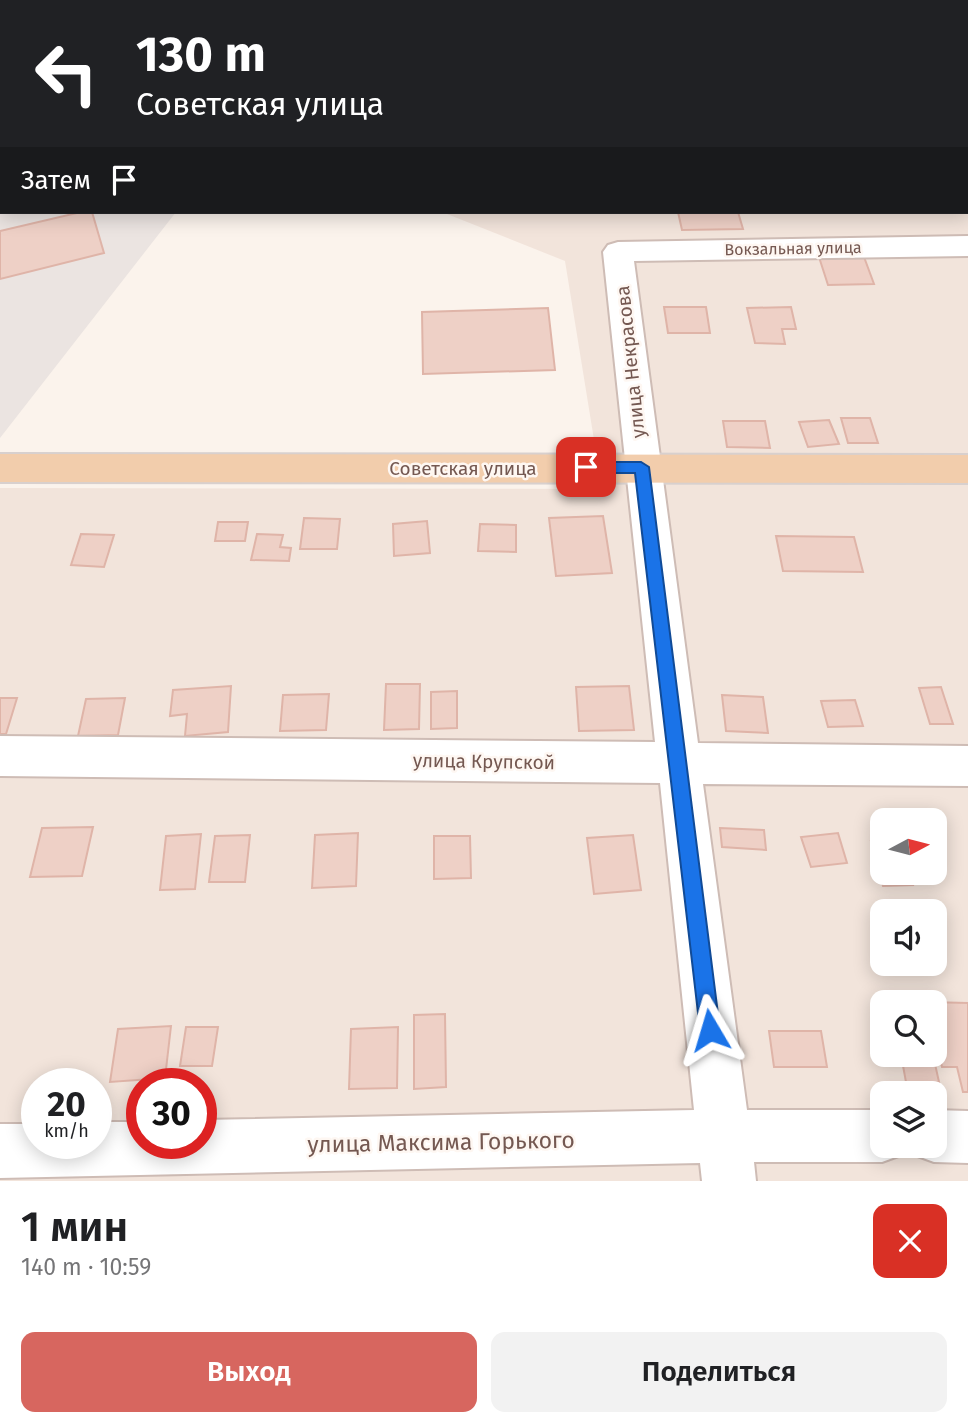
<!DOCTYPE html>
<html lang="ru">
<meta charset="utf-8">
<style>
body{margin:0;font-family:"Fira Sans",sans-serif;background:#f2f2f2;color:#202124;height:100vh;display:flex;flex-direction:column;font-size:26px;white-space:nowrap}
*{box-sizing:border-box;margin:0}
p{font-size:23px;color:#757577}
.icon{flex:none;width:38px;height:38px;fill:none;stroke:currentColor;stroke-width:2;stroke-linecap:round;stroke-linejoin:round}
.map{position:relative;height:1181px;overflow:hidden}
.drawer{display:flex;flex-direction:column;background:#fff;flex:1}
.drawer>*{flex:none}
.banner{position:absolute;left:0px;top:0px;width:970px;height:214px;box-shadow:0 4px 18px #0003;background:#202124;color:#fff;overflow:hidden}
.needle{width:46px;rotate:83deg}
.buttons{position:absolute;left:870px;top:808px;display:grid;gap:14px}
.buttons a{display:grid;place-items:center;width:77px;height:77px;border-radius:14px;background:#fff;box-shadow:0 4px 18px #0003;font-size:35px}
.speed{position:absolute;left:21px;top:1068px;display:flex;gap:14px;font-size:35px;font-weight:700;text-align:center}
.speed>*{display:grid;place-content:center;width:91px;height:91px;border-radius:50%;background:#fff;box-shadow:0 4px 18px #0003;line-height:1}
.speed small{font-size:18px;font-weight:400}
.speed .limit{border:10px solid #d22;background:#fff;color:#111}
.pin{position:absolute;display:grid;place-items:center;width:60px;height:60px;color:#fff;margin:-30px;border-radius:14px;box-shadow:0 4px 10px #0006}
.me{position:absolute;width:77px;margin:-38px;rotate:353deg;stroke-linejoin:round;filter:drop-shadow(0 0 5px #0008)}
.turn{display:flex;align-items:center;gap:24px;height:147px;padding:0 21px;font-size:32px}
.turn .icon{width:91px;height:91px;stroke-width:2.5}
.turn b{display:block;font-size:49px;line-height:60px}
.then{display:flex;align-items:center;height:66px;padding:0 21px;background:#0003;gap:14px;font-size:26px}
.round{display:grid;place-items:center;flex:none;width:74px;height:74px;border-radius:14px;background:#f2f2f2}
.headline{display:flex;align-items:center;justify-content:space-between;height:119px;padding:0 21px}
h1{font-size:42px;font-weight:600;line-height:52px}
.primary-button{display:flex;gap:14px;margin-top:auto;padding:14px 21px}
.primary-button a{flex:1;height:80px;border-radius:14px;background:#d7665f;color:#fff;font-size:28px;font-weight:600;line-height:80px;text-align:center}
.primary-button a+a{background:#f2f2f2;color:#202124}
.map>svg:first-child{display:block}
</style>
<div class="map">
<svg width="968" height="1181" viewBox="0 0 968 1181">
<rect width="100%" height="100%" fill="#fbf3ec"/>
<path fill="#f2e4db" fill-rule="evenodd" d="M968 132V1181H0V488L602 489 565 261 442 212H968ZM882 821H934V873H882ZM882 912H934V964H882ZM882 1003H934V1055H882ZM37 1083H96V1143H37ZM142 1083H201V1143H142ZM882 1094H934V1146H882Z"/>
<path fill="#ebe4e1" d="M0 86 2 212H176L0 438Z"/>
<g fill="#eed0c6" stroke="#dfb4a8" stroke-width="2">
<path d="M81 212H92L104 253 0 279V231Z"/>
<path d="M678 212H738L743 229 682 230Z"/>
<path d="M819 257H864L874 284 828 285Z"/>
<path d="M664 307H706L710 333H668Z"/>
<path d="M791 307 796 329H782L785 344 755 343 747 308Z"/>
<path d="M548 308 555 370 423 374 422 312Z"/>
<path d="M841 418H870L878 443H848Z"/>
<path d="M829 420 839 444 808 447 799 422Z"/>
<path d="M723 421H765L770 448 727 447Z"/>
<path d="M603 516 612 573 556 576 549 518Z"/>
<path d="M304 518 340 519 337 549H300Z"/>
<path d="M427 521 430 553 394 556 393 524Z"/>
<path d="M218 522H248L245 541H215Z"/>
<path d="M480 524 516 525V552L478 551Z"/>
<path d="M81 534 114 535 104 567 71 565Z"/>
<path d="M257 534 283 535 280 547 291 548 289 561 251 560Z"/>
<path d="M776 536 854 537 863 572 783 571Z"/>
<path d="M386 684H420L419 729 384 730Z"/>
<path d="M231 686 228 732 185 736 187 714 170 716 173 690Z"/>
<path d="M629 686 634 730 579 731 576 687Z"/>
<path d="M941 687 953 724H930L919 688Z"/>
<path d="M457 691V728L431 729V692Z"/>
<path d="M329 694 326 730 280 731 283 695Z"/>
<path d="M722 695 763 697 768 733 726 731Z"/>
<path d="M0 698H17L6 734H0Z"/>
<path d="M125 698 118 735 78 736 86 699Z"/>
<path d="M855 700 863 726 828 727 821 701Z"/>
<path d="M93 827 82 876 30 877 42 828Z"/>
<path d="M720 828 764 830 766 850 722 847Z"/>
<path d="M358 833 356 886 312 888 315 835Z"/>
<path d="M838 833 847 863 811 867 801 837Z"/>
<path d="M201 834 195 889 160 890 166 836Z"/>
<path d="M250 835 245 882H209L215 836Z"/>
<path d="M633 835 641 890 594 894 587 838Z"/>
<path d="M434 836H470L471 878 434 879Z"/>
<path d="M871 841H882V873H910L913 885 883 886Z"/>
<path d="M888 998H919L920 1003H889Z"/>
<path d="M928 1002 968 1003V1092H963L957 1067H942L934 1032V1003Z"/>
<path d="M445 1014 446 1087 414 1089V1015Z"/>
<path d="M171 1026 165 1078 110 1082 118 1029Z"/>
<path d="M186 1027H218L212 1066H180Z"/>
<path d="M398 1027 397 1088 349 1089 351 1029Z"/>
<path d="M769 1031H821L827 1067H774Z"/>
<path d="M901 1055H933L939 1082H906Z"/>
</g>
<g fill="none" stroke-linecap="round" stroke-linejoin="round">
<defs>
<g id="minor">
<path d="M34 0H223L221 2Z"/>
<path d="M464 0H572L573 2H466Z"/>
<path d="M846 0H896L845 2Z"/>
<path d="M968 236V256L634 261 698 743 968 746V786L703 784 747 1110H882V1146H904L901 1155 882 1162H754L756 1181H702L700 1163 0 1178V1124H37V1143H96V1122H142V1143H201V1120L694 1110 660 783 0 776V736L655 742 603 252 608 245 618 242Z"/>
<path d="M934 1110 968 1111V1163L934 1162 915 1155 912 1146H934Z"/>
</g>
<path id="major" d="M0 454 968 455V483L0 482Z"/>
</defs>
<use href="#minor" stroke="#cebcb5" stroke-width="4"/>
<use href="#major" stroke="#d8d0ce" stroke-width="4"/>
<use href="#minor" fill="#fff" fill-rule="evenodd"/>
<use href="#major" fill="#f2cdac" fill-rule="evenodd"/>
</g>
<path fill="#1a73e8" stroke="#114b97" stroke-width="2" d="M586 462H641L649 467 720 1030 717 1037 710 1040 703 1037 700 1030 635 473H586L578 467Z"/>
<g text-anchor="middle" stroke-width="5" stroke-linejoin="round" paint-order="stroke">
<g font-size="16" fill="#745851" stroke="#fef7f2">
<text transform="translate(793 248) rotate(-1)" y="6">Вокзальная улица</text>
</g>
<g font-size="19" fill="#745851" stroke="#fef7f2">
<text transform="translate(630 362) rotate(-96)" y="7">улица Некрасова</text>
<text x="463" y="475">Советская улица</text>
<text transform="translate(484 761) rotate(1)" y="7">улица Крупской</text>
</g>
<g font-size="23" fill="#745851" stroke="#fef7f2">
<text transform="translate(441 1142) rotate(-1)" y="8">улица Максима Горького</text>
</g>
</g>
</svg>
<div class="buttons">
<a><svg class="needle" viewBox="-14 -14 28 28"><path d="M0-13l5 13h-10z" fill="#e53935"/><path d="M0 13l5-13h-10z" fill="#757577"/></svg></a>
<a><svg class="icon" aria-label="sound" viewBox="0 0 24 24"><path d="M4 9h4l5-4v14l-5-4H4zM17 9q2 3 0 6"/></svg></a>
<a><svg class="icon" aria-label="search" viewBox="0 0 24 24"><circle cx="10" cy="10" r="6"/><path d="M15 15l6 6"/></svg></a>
<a><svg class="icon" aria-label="layers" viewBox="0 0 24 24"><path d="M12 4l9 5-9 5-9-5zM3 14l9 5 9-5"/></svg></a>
</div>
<div class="speed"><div>20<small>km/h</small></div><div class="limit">30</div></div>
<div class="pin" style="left:586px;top:467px;background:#d93025"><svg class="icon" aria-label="arrive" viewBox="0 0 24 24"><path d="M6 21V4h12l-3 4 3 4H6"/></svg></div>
<svg class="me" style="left:710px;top:1030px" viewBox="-20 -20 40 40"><path d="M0-17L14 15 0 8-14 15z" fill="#1a73e8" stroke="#fff" stroke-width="4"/></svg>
<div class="banner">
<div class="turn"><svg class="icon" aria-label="left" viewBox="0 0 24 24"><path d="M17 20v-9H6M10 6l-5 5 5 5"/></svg><div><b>130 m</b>Советская улица</div></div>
<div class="then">Затем<svg class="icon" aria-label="arrive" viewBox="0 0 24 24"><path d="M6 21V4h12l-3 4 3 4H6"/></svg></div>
</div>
</div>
<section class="drawer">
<div class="headline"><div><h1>1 мин</h1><p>140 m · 10:59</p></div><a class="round" style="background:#d93025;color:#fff"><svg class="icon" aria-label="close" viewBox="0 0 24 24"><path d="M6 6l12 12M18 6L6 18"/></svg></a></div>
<div class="primary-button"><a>Выход</a><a>Поделиться</a></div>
</section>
